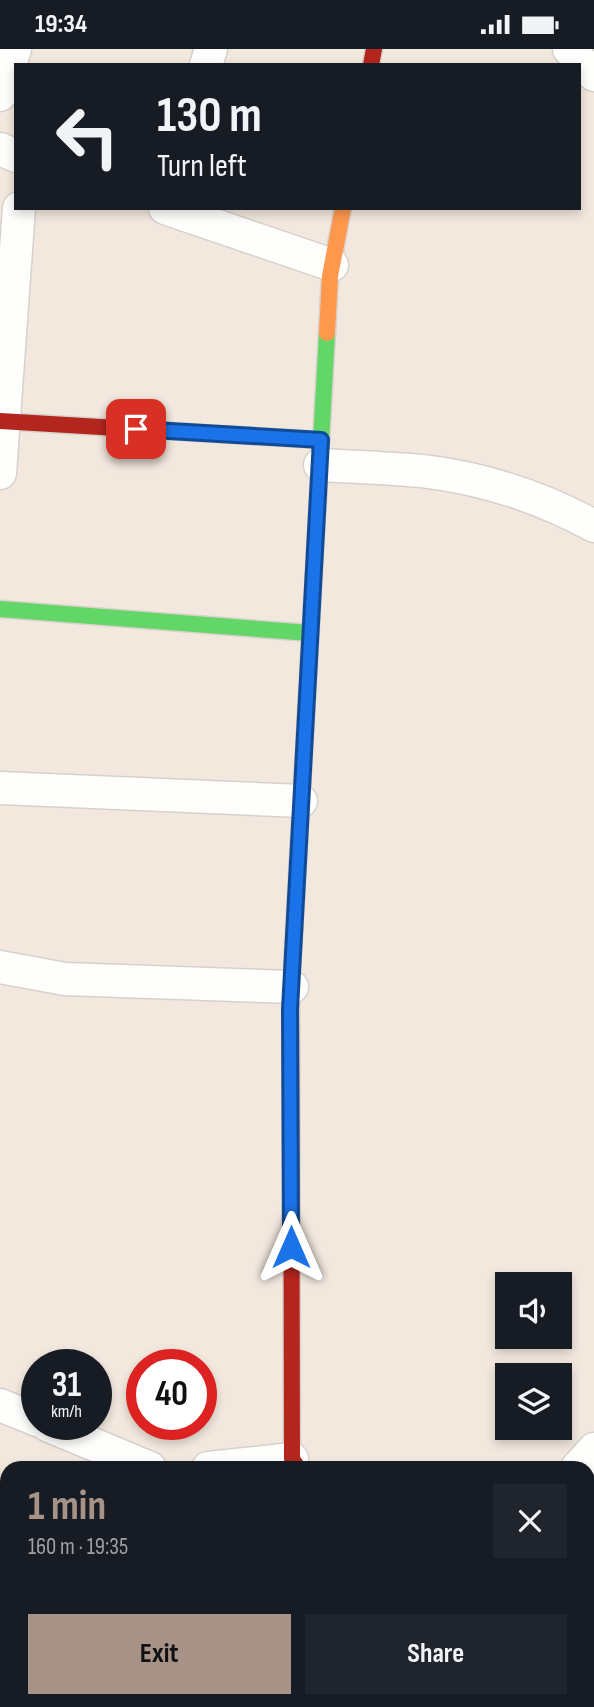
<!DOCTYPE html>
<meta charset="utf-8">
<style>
body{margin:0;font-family:"Sofia Sans Condensed",sans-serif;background:#20242c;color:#f1f3f6;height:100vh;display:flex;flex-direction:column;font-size:26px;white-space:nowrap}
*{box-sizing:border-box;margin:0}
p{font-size:23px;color:#9ea1a6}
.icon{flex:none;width:38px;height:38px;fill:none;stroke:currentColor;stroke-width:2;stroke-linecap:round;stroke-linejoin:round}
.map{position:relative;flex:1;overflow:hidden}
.side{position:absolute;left:0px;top:1412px;width:595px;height:247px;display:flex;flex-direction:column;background:#171b24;border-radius:21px 21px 0 0;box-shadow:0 4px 10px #0003}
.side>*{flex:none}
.hud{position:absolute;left:14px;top:14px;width:567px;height:147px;border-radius:0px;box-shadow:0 4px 10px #0003;background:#171b24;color:#f1f3f6;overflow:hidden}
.tools{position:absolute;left:495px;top:1223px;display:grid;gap:14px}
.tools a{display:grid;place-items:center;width:77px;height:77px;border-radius:0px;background:#171b24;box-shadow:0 4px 10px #0003;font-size:35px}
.speed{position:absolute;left:21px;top:1300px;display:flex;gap:14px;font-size:35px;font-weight:700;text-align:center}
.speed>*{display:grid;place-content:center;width:91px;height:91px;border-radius:50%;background:#171b24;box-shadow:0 4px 10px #0003;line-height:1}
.speed small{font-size:18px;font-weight:400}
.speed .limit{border:10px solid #d22;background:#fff;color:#111}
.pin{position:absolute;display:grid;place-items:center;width:60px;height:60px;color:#fff;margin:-30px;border-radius:14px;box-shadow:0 4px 10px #0006}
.me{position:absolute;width:77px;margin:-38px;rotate:0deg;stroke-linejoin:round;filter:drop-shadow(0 0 5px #0008)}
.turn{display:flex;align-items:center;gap:24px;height:147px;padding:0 28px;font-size:32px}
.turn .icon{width:91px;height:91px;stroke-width:2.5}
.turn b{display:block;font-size:49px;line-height:60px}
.round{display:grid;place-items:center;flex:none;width:74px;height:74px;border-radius:0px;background:#20242c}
.summary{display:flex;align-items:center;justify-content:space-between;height:119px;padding:0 28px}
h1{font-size:42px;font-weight:700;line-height:52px;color:#a69286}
.action{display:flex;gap:14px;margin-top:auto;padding:14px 28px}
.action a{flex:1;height:80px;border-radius:0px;background:#a69286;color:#111;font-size:28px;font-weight:700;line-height:80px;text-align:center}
.action a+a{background:#20242c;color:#f1f3f6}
.status{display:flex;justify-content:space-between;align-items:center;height:49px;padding:0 35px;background:#171b24;direction:ltr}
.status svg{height:19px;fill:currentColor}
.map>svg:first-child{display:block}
</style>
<div class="status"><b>19:34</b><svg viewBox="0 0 49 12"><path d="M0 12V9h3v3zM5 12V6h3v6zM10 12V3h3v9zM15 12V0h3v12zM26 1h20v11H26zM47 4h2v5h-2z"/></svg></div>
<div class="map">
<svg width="594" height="1658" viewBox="0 0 594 1658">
<rect width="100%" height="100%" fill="#f9f5f0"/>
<path fill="#f2e8de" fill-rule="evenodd" d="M0 0H594V1658H0ZM16 16H579V159H16ZM508 1236H560V1288H508ZM37 1316H96V1376H37ZM142 1316H201V1376H142ZM508 1326H560V1379H508ZM7 1419H588V1652H7Z"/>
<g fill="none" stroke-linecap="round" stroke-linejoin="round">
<defs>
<g id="street">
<path d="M569 0 594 26"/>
<path d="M206 16 211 0"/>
<path d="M0 46 15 0"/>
<path d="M0 100 16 107"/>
<path d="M165 159 332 216"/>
<path d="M320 416C354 418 388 419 422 422 482 429 541 448 594 477"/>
<path d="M0 424 19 159"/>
<path d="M0 739 301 752"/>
<path d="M0 918 65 930 292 938"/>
<path d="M0 1356 37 1371"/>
<path d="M47 1376 150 1419"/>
<path d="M208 1419 292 1410"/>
<path d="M577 1419 594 1400"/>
<path d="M0 1610 7 1602"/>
</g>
<g id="fast">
<path d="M0 560 310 584"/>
<path d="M291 937 327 284"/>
<path d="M456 1652 461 1658"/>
</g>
<path id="slow" d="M327 284 330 227 343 159"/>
<g id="jam">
<path d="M371 16 374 0"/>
<path d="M0 372 321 391"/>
<path d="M291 937 292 1410 298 1419"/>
<path d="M135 1658 140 1652"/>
</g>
</defs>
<use href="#street" stroke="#d7d1cb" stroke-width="35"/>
<use href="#fast" stroke="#d9d2cb" stroke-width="19"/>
<use href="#slow" stroke="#d9d2cb" stroke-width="19"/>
<use href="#jam" stroke="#d9d2cb" stroke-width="19"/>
<use href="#street" stroke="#fefefd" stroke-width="32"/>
<use href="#fast" stroke="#63d668" stroke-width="16"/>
<use href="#slow" stroke="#ff974d" stroke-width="16"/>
<use href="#jam" stroke="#b3261e" stroke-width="16"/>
<defs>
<g id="rail">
<path d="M588 1536 594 1531"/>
<path d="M422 1658 429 1652"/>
</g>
</defs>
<use href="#rail" stroke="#e6e3e7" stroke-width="8"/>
<use href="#rail" stroke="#fffaf3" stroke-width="5" stroke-dasharray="16" stroke-linecap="butt"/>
</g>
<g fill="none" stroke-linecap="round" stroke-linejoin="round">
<defs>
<path id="route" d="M136 380 321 391 290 960 291 1198"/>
</defs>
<use href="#route" stroke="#114b97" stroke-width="18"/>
<use href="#route" stroke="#1a73e8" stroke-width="12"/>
</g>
</svg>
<div class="tools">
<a><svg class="icon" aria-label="sound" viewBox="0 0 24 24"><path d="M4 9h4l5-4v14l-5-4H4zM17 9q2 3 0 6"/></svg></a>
<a><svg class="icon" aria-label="layers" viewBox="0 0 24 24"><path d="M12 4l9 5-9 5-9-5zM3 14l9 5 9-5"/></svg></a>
</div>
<div class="speed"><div>31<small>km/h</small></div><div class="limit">40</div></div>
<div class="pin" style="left:136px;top:380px;background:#d93025"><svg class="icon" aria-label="arrive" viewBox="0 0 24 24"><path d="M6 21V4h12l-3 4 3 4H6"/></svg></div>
<svg class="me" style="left:291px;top:1198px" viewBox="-20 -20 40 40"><path d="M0-17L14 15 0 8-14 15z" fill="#1a73e8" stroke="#fff" stroke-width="4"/></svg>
<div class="hud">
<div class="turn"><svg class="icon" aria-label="left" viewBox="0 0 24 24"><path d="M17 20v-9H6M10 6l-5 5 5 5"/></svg><div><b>130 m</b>Turn left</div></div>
</div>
<section class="side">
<div class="summary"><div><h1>1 min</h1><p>160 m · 19:35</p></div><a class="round"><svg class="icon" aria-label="close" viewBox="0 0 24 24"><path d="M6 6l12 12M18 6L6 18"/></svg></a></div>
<div class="action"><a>Exit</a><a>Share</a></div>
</section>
</div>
